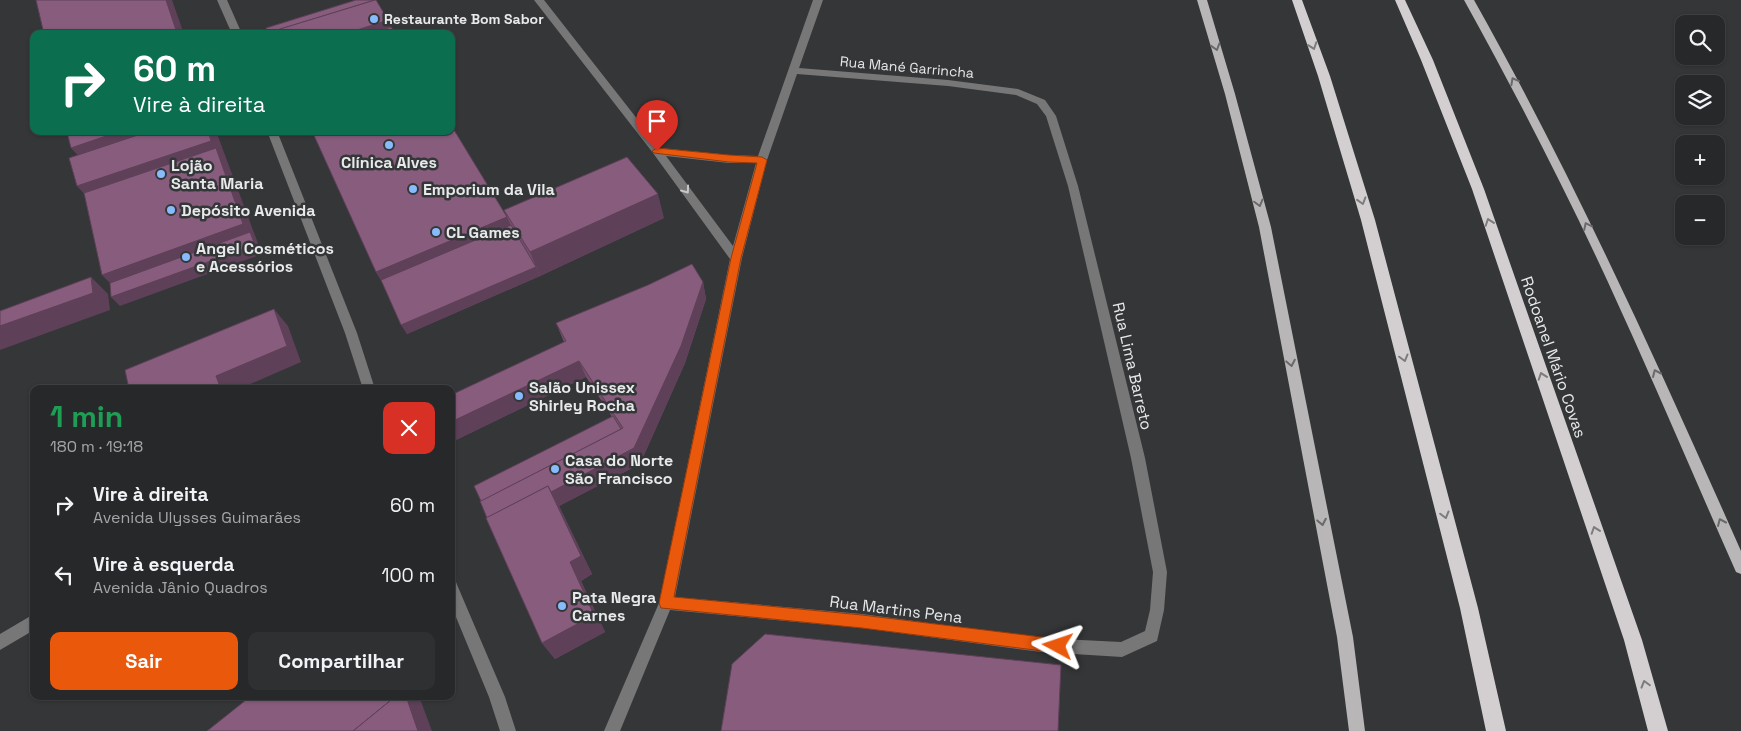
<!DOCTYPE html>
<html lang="pt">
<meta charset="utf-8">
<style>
body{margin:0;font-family:"Space Grotesk",sans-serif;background:#2f3032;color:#f1f3f6;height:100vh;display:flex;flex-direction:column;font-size:19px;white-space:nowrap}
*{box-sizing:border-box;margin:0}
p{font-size:16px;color:#a4a6a8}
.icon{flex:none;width:28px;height:28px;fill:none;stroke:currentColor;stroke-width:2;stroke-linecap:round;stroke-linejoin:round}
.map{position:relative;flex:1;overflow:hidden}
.drawer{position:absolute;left:30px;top:385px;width:425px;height:315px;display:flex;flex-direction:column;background:#27282a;border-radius:10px;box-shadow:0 1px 4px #0004,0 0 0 1px #434447}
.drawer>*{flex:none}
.guide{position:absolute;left:30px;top:30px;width:425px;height:105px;border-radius:10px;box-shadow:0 1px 4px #0004,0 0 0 1px #434447;background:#0b6e4f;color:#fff;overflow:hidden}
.fabs{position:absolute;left:1675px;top:15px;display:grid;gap:10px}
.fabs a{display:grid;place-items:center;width:50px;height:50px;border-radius:10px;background:#27282a;box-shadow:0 1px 4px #0004,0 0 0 1px #434447;font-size:25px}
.pin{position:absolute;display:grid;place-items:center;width:42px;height:42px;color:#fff;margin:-51px -21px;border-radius:50% 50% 50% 0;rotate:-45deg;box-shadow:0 0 5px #0007}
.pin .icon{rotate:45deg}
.me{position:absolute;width:55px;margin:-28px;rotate:275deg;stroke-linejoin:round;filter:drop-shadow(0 0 4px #0008)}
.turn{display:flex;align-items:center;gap:18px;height:105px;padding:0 20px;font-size:22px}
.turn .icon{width:65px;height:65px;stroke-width:2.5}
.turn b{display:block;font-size:35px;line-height:42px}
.round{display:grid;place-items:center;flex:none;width:52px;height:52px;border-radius:10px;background:#2f3032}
.head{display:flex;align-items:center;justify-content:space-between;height:85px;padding:0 20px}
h1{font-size:30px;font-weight:600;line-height:38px;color:#1e9e55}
.primary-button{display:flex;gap:10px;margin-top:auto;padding:10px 20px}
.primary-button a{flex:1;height:58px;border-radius:10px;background:#ea580c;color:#fff;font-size:20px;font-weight:600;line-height:58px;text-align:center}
.primary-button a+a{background:#2f3032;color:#f1f3f6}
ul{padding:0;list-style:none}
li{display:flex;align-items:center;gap:15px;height:70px;padding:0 20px}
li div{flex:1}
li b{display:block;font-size:19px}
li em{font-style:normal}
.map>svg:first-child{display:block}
</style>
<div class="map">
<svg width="1741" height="731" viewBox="0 0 1741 731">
<rect width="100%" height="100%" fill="#343638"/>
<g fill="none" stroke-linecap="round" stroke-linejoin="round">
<g fill="#787777" fill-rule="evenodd">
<path d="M217 0H227L242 34H232Z"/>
<path d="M534 0H544L660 148 729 155 758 156 813 0H823L799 68 948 80 1018 89 1045 100 1056 116 1078 186 1145 458 1167 572 1164 610 1157 641 1122 657 1041 652 862 628 670 610 620 731H604L659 603 730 259 653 153ZM797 74 948 86 1016 95 1037 104 1046 116 1068 186 1131 458 1153 572 1150 610 1145 631 1121 642 1041 638 862 614 675 597 742 258 767 160ZM666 156 729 163H756L733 246Z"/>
<path d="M267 131H277L357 333 375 389H363L345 333Z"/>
<path d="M451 580 456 582 458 587 505 697 516 731H500L489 697 451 605Z"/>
<path d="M34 614V630L0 650V634Z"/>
</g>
<g fill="#b9b6b8" fill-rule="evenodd">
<path d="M1197 0H1207L1235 94 1271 227 1353 637 1365 731H1349L1337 637 1259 227 1225 94Z"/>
<path d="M1464 0H1474C1574 178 1658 364 1741 551V574L1736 572C1693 475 1652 377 1607 280 1563 185 1515 92 1464 0Z"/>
</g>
<g fill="#d3cfd1" fill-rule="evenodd">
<path d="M1292 0H1302L1330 76 1375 220 1478 608 1506 731H1486L1460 608 1361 220 1318 76Z"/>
<path d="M1395 0H1405L1433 60 1484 189 1642 640 1668 731H1648L1624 640 1472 189 1421 60Z"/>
</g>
</g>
<g fill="#744f6c">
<path d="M504 210 664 218 540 276 407 334 381 280 376 272 507 217Z"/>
<path d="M703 282 706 299 685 363 640 464 559 506 592 574 581 581 605 632 555 659 542 643 486 518 612 417 586 377 456 440 564 342 556 323Z"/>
</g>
<g fill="#5e4058">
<path d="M166 0H172L184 34H163Z"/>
<path d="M388 20 395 34H292Z"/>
<path d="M66 131H190L87 165 71 148 78 145Z"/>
<path d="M208 131H216L262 254 120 306 111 297 119 292 102 275 100 211 77 186Z"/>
<path d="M658 194 664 218 540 276 530 252Z"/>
<path d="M507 217 515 234 387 289 376 272Z"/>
<path d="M536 267 540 276 407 334 401 325Z"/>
<path d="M91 277 108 294 110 310 0 350V326Z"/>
<path d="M703 282 706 299 685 363 640 464 559 506 592 574 581 581 605 632 555 659 542 643 570 562 551 492 634 448Z"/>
<path d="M274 309 288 326 301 362 239 389H221L216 376Z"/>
<path d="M579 361 586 377 456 440 451 434V422Z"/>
<path d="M406 696H419L432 731H418Z"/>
</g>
<g fill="#875c7d" stroke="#5e4058">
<path d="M36 0H166L176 30 163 34H44Z"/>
<path d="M356 0H375L268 33 266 28Z"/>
<path d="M375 0H376L388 20 345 34 267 33Z"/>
<path d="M391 27 396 34H370Z"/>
<path d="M451 125 507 217 376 272 312 131H451Z"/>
<path d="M71 131H121L71 148 67 132Z"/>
<path d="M150 131H208L211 141 77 186 69 158Z"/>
<path d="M216 148 243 224 102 275 84 193Z"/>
<path d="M627 157 658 194 530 252 504 210Z"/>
<path d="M511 225 536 267 401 325 381 280Z"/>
<path d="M250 232 255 245 111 297 110 283Z"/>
<path d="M692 264 703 282 681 346 634 448 551 492 548 486 487 518 480 501 623 428 579 361 451 422V395L566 341 556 323 648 285Z"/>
<path d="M91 277 93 293 0 326V311Z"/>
<path d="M274 309 287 346 216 376 221 389H129L125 370Z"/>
<path d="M613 416 621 429 481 501 474 486Z"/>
<path d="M548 486 581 556 570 562 594 615 542 643 486 518Z"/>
<path d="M765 634 1061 665 1058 731H721L732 664Z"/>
<path d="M251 696H396L353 731H207Z"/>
<path d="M396 696H406L418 731H353Z"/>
</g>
<defs><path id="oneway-chevron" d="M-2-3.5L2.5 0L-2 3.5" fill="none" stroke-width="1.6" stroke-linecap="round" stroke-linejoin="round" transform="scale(1.25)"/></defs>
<g stroke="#7c7b7d">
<use href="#oneway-chevron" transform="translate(1313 46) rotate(71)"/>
<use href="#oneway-chevron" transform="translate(1362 201) rotate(73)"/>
<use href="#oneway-chevron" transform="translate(1489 222) rotate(-109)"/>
<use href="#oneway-chevron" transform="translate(1404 358) rotate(75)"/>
<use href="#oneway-chevron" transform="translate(1542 376) rotate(-109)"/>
<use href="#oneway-chevron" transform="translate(1445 515) rotate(75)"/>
<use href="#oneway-chevron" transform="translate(1595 530) rotate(-109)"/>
<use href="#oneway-chevron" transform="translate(1645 684) rotate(-106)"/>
</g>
<g stroke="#69696b">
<use href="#oneway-chevron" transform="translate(1216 47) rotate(73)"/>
<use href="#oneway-chevron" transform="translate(1514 81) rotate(-118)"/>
<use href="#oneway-chevron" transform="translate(1259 203) rotate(75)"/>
<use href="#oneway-chevron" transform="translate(1587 226) rotate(-116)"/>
<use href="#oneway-chevron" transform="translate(1291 363) rotate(79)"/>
<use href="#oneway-chevron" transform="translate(1656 373) rotate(-114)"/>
<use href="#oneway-chevron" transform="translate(1322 522) rotate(79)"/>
<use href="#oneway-chevron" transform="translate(1721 522) rotate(-114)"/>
</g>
<use stroke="#c6c7c8" href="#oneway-chevron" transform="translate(686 190) rotate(54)"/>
<path fill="#ea580c" stroke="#983908" d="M657 148 729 155 762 157 767 160 741 258 674 597 862 615 1058 639 1062 641 1064 646 1062 651 1058 653 862 628 661 608 659 603 731 258 757 163 729 162 654 153 652 151Z"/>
<g fill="#87bbfb" stroke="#343638" stroke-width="2">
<circle cx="374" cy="19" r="5"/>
<circle cx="389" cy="145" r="5"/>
<circle cx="161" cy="174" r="5"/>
<circle cx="413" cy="189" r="5"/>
<circle cx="171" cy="210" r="5"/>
<circle cx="436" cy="232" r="5"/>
<circle cx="186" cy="257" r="5"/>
<circle cx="519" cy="396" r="5"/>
<circle cx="555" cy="469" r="5"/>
<circle cx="562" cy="606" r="5"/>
</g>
<g text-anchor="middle" stroke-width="5" stroke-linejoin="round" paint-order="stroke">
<g font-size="14" font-weight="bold" fill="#e7e9ea" stroke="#343638" text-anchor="start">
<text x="384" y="24">Restaurante Bom Sabor</text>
</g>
<g font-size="14" fill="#e7e9ea" stroke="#343638">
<text transform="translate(907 67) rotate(5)" y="5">Rua Mané Garrincha</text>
</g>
<g font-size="16" font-weight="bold" fill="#e7e9ea" stroke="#343638" text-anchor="start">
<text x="389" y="168" text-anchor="middle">Clínica Alves</text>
<text x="171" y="171">Lojão<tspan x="171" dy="18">Santa Maria</tspan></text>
<text x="423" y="195">Emporium da Vila</text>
<text x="181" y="216">Depósito Avenida</text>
<text x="446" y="238">CL Games</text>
<text x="196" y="254">Angel Cosméticos<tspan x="196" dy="18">e Acessórios</tspan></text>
<text x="529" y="393">Salão Unissex<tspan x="529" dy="18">Shirley Rocha</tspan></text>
<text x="565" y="466">Casa do Norte<tspan x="565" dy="18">São Francisco</tspan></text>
<text x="572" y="603">Pata Negra<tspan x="572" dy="18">Carnes</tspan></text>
</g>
<g font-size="16" fill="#e7e9ea" stroke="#343638">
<text transform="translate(1554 357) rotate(71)" y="6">Rodoanel Mário Covas</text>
<text transform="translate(1133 366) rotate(77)" y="6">Rua Lima Barreto</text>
<text transform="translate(896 609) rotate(7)" y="6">Rua Martins Pena</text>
</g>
</g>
</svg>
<div class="fabs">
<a><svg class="icon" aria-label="search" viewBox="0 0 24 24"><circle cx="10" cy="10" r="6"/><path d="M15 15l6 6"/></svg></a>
<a><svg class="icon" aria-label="layers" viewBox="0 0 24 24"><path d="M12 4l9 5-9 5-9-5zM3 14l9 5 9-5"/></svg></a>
<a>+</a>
<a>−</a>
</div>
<div class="pin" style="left:657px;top:151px;background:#d93025"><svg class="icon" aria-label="arrive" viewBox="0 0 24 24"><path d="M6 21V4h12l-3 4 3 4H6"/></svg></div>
<svg class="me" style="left:1058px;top:646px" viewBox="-20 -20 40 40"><path d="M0-17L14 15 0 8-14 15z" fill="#ea580c" stroke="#fff" stroke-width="4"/></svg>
<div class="guide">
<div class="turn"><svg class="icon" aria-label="right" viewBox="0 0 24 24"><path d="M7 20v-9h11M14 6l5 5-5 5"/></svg><div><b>60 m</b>Vire à direita</div></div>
</div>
<section class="drawer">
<div class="head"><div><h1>1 min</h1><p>180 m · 19:18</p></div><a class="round" style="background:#d93025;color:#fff"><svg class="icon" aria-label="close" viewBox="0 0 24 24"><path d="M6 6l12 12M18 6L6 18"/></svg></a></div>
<ul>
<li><svg class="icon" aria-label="right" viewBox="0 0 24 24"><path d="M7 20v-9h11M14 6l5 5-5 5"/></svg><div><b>Vire à direita</b><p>Avenida Ulysses Guimarães</p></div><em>60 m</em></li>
<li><svg class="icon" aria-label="left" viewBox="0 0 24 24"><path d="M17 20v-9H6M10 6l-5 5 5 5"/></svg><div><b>Vire à esquerda</b><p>Avenida Jânio Quadros</p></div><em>100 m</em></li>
</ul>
<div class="primary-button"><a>Sair</a><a>Compartilhar</a></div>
</section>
</div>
